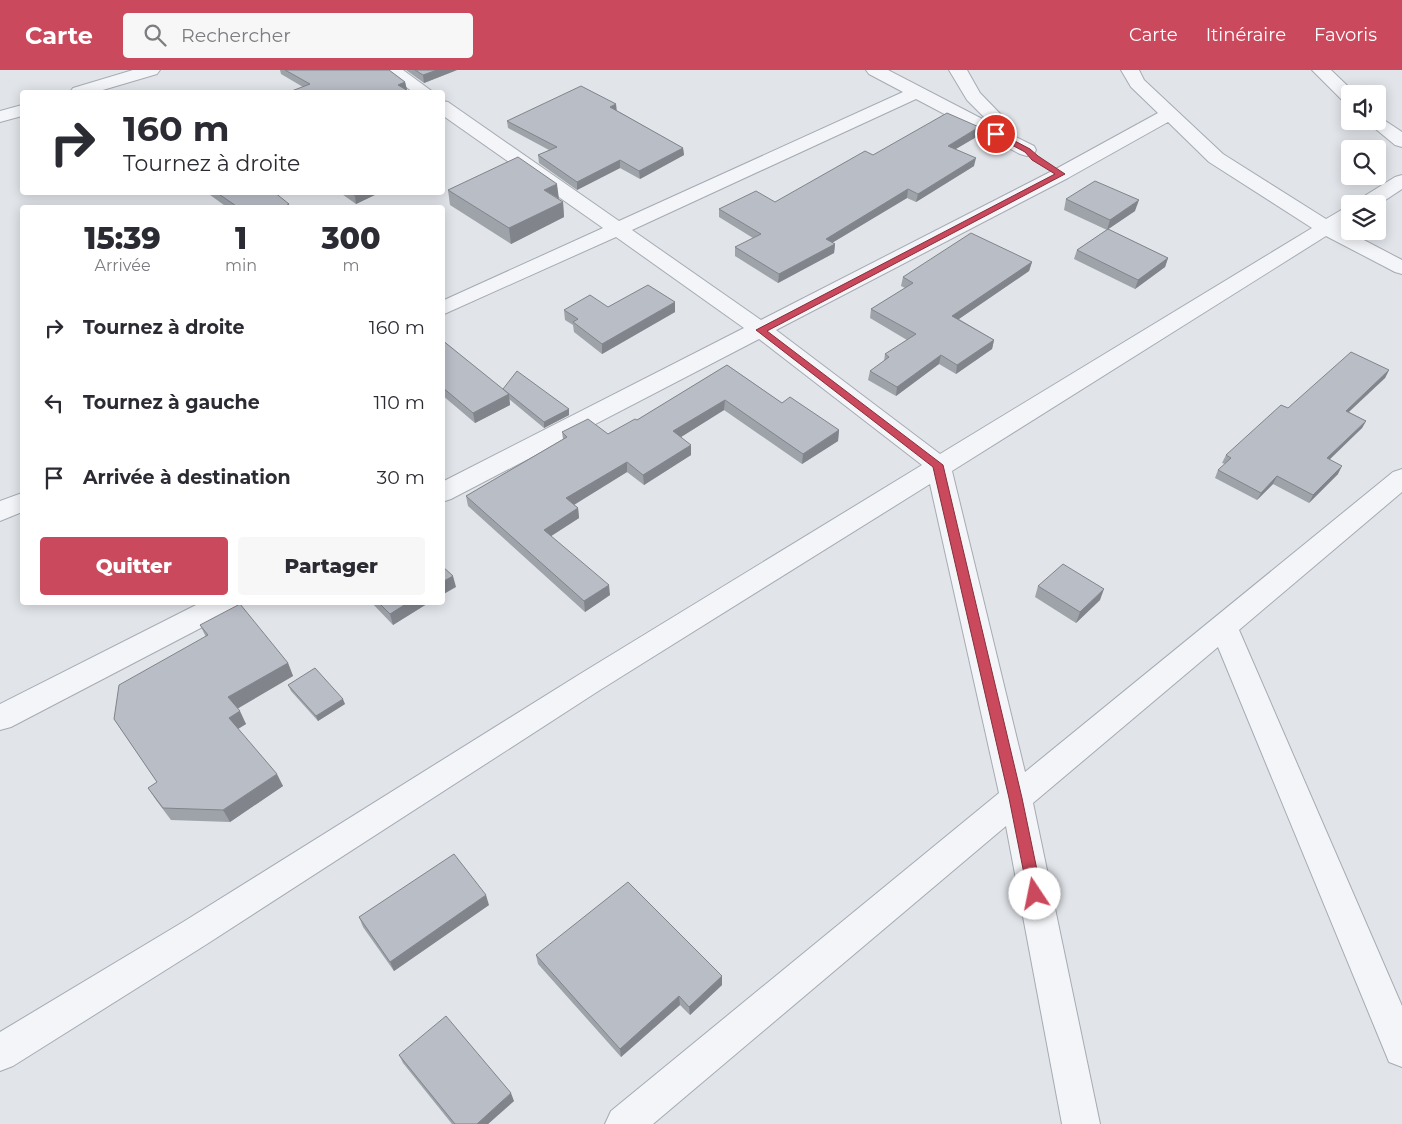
<!DOCTYPE html>
<html lang="fr">
<meta charset="utf-8">
<style>
body{margin:0;font-family:Montserrat,sans-serif;background:#f7f7f7;color:#2b2b33;height:100vh;display:flex;flex-direction:column;font-size:19px;white-space:nowrap}
*{box-sizing:border-box;margin:0}
p{font-size:16px;color:#7c7c81}
.icon{flex:none;width:28px;height:28px;fill:none;stroke:currentColor;stroke-width:2;stroke-linecap:round;stroke-linejoin:round}
.map{position:relative;flex:1;overflow:hidden}
.side{position:absolute;left:20px;top:135px;width:425px;height:400px;display:flex;flex-direction:column;background:#fff;border-radius:5px;box-shadow:0 2px 12px #0003}
.side>*{flex:none}
.banner{position:absolute;left:20px;top:20px;width:425px;height:105px;border-radius:5px;box-shadow:0 2px 12px #0003;background:#fff;color:#2b2b33;overflow:hidden}
.controls{position:absolute;left:1341px;top:15px;display:grid;gap:10px}
.controls a{display:grid;place-items:center;width:45px;height:45px;border-radius:5px;background:#fff;box-shadow:0 2px 12px #0003;font-size:25px}
.pin{position:absolute;display:grid;place-items:center;width:42px;height:42px;color:#fff;margin:-21px;border:2px solid #fff;border-radius:50%;box-shadow:0 1px 5px #0007}
.me{position:absolute;width:55px;margin:-28px;rotate:349deg;stroke-linejoin:round;filter:drop-shadow(0 0 4px #0008)}
.turn{display:flex;align-items:center;gap:18px;height:105px;padding:0 20px;font-size:22px}
.turn .icon{width:65px;height:65px;stroke-width:2.5}
.turn b{display:block;font-size:35px;line-height:42px}
.eta{display:flex;justify-content:space-evenly;align-items:center;height:85px;text-align:center}
.eta b{font-size:30px;font-weight:800;line-height:35px}
.button{display:flex;gap:10px;margin-top:auto;padding:10px 20px}
.button a{flex:1;height:58px;border-radius:5px;background:#cb495c;color:#fff;font-size:20px;font-weight:800;line-height:58px;text-align:center}
.button a+a{background:#f7f7f7;color:#2b2b33}
ul{padding:0;list-style:none}
li{display:flex;align-items:center;gap:15px;height:75px;padding:0 20px}
li div{flex:1}
li b{display:block;font-size:19px}
li em{font-style:normal}
header{display:flex;align-items:center;gap:30px;box-sizing:border-box;height:70px;padding:0 25px;background:#cb495c;color:#fff}
header strong{font-size:24px}
nav{display:flex;gap:28px;margin-inline-start:auto;font-size:18px}
.search{width:350px;height:45px;background:#f7f7f7;display:flex;align-items:center;gap:12px;box-sizing:border-box;padding:0 18px;border-radius:5px;color:#7c7c81;font-size:19px}
.map>svg:first-child{display:block}
</style>
<header>
<strong>Carte</strong>
<div class="search"><svg class="icon" aria-label="search" viewBox="0 0 24 24"><circle cx="10" cy="10" r="6"/><path d="M15 15l6 6"/></svg>Rechercher</div>
<nav><a>Carte</a><a>Itinéraire</a><a>Favoris</a></nav>
</header>
<div class="map">
<svg width="1402" height="1054" viewBox="0 0 1402 1054">
<rect width="100%" height="100%" fill="#e1e4e9"/>
<g fill="none" stroke-linecap="round" stroke-linejoin="round">
<defs>
<g id="minor">
<path d="M133 0H160L157 4 96 22H70L73 18Z"/>
<path d="M383 0H403L433 22H413Z"/>
<path d="M866 0H888L990 53 967 30 949 0H967L980 23 1015 59 1010 64 1034 76 1036 80 1034 84 1027 86 1020 84 916 29 632 160 761 250 1054 100 1158 43 1131 17 1121 0H1139L1144 10 1223 84 1326 149 1343 139 1350 137V152L1341 158 1402 190V204L1395 202 1326 166 952 401 1025 702 1393 402 1402 399V422L1239 560 1402 936V997L1389 992 1218 577 1033 733 1100 1054H1062L1006 756 653 1054H605L611 1041 999 723 930 414 600 620 207 874 13 996 0 1001V962L183 852 580 604 922 395 759 269 451 429 442 432V412L744 258 616 167 442 245V231L603 158 442 45V31L448 32 619 151 903 22 869 4ZM1168 52 1209 92 1312 158 940 384 776 260 1068 108Z"/>
<path d="M1312 0H1331L1356 24H1350V33L1344 32Z"/>
<path d="M22 35V46L0 52V41Z"/>
<path d="M1378 46 1402 62V77L1395 75 1366 51H1378Z"/>
<path d="M1402 105V119L1378 135 1355 134 1358 130 1395 107Z"/>
<path d="M22 423V442L0 451V431Z"/>
<path d="M202 532H241L237 539 11 657 0 660V634Z"/>
</g>
</defs>
<use href="#minor" stroke="#a6abb3" stroke-width="2"/>
<use href="#minor" fill="#f3f5f8" fill-rule="evenodd"/>
</g>
<g fill="#9ea3aa">
<path d="M280 0H389L405 12 407 20 303 17 281 4Z"/>
<path d="M406 0H457L424 13Z"/>
<path d="M616 34V40L683 78 684 85 640 109 620 98 577 120 539 93 538 85 549 80 508 58 507 51Z"/>
<path d="M978 66 956 79 974 96 916 132 907 128 832 173 835 174 834 183 778 213 735 186V177L753 168 719 147V139L775 132Z"/>
<path d="M448 120 558 129 563 132 564 147 511 174 450 135Z"/>
<path d="M206 122H274L290 138H228Z"/>
<path d="M339 122H381L356 134Z"/>
<path d="M1066 129 1135 141 1108 159 1168 188 1165 197 1135 219 1074 189 1077 180 1107 160 1064 140Z"/>
<path d="M1032 192 1029 201 959 249 994 270 992 279 956 304 939 294 896 326 868 310 870 301 884 291 885 284 907 270 870 248 871 239 905 218 901 216 903 207Z"/>
<path d="M608 237 675 242 602 284 574 262 573 255 565 250 564 240Z"/>
<path d="M442 270 503 320V319L569 339V345L544 358 509 329 510 335 475 353 442 325Z"/>
<path d="M727 295 782 333 839 360 838 371 802 394 724 340 681 367 691 385 644 415 627 402 574 435 578 438 579 448 551 466 610 525 585 542 468 436 466 426 563 369 562 362 608 364 637 350Z"/>
<path d="M1389 300 1385 308 1349 342 1366 351 1362 358 1329 389 1338 404 1309 433 1273 414 1257 430 1215 408 1218 400 1225 394 1222 393 1226 385 1288 338Z"/>
<path d="M1038 516 1100 530 1076 553 1035 527Z"/>
<path d="M371 532H430L393 555Z"/>
<path d="M200 555 288 593 293 606 237 639 246 654 238 659 283 716 230 752 171 750 156 730 148 718 157 712 114 649 206 567Z"/>
<path d="M288 615 345 634 318 651 291 621Z"/>
<path d="M489 835 394 901 363 857 359 847Z"/>
<path d="M536 885 722 906V915L690 945 680 935 621 987 538 894Z"/>
<path d="M399 985 514 1031 488 1054H452L403 993Z"/>
</g>
<g fill="#81848b">
<path d="M437 0H457L424 13 423 5Z"/>
<path d="M405 12 407 20 400 22 398 15Z"/>
<path d="M616 34 617 42 610 37Z"/>
<path d="M979 57 978 66 947 84 948 76Z"/>
<path d="M683 78 684 85 640 109 639 101Z"/>
<path d="M976 88 974 96 916 132 918 124Z"/>
<path d="M620 90V98L577 120V112Z"/>
<path d="M557 114 559 129 544 120Z"/>
<path d="M908 119 907 128 825 177 826 169Z"/>
<path d="M362 122H381L356 134 355 126Z"/>
<path d="M1139 130 1135 141 1107 160 1110 150Z"/>
<path d="M563 132 564 147 511 174 509 158Z"/>
<path d="M289 134 290 138H282Z"/>
<path d="M835 174 834 183 778 213 779 204Z"/>
<path d="M1168 188 1165 197 1135 219 1138 210Z"/>
<path d="M1032 192 1029 201 950 255 952 246Z"/>
<path d="M675 232V242L602 284V274Z"/>
<path d="M994 270 992 279 956 304 957 295Z"/>
<path d="M941 285 939 294 896 326 897 317Z"/>
<path d="M1389 300 1385 308 1342 348 1346 341Z"/>
<path d="M509 324 510 335 475 353 473 343Z"/>
<path d="M725 330 724 340 673 372V361Z"/>
<path d="M569 339V345L544 358V352Z"/>
<path d="M1366 351 1362 358 1323 396 1327 388Z"/>
<path d="M839 360 838 371 802 394 803 384Z"/>
<path d="M691 375V385L644 415 643 405Z"/>
<path d="M627 392V402L567 439 566 428Z"/>
<path d="M1342 396 1338 404 1309 433 1313 425Z"/>
<path d="M1277 406 1273 414 1257 430 1261 423Z"/>
<path d="M578 438 579 448 545 470 544 460Z"/>
<path d="M453 506 456 517 442 525V512Z"/>
<path d="M609 515 610 525 585 542 584 531Z"/>
<path d="M1104 519 1100 530 1076 553 1080 542Z"/>
<path d="M409 532H430L393 555 390 544Z"/>
<path d="M288 593 293 606 235 640 228 627Z"/>
<path d="M343 629 345 634 318 651 316 646Z"/>
<path d="M240 641 246 654 236 660 229 648Z"/>
<path d="M277 704 283 716 230 752 223 740Z"/>
<path d="M486 825 489 835 394 901 390 892Z"/>
<path d="M722 906V915L690 945 689 937Z"/>
<path d="M679 926 680 935 621 987 620 979Z"/>
<path d="M511 1023 514 1031 488 1054H477Z"/>
</g>
<g fill="#b8bdc6" stroke="#81848b">
<path d="M285 0H389L405 12 398 15 410 22H289L310 14Z"/>
<path d="M415 0H437L423 5Z"/>
<path d="M581 16 616 34 610 37 683 78 639 101 620 90 577 112 538 85 557 77 507 51Z"/>
<path d="M947 43 979 57 948 76 976 88 918 124 908 119 826 169 835 174 779 204 735 177 761 164 719 139 756 121 775 132 865 81 873 85Z"/>
<path d="M518 87 557 114 544 120 563 132 509 158 448 120Z"/>
<path d="M1095 111 1139 130 1110 150 1066 129Z"/>
<path d="M216 122H274L289 134 282 138H239Z"/>
<path d="M350 122H362L355 126Z"/>
<path d="M1108 159 1168 188 1138 210 1077 180Z"/>
<path d="M971 163 1032 192 952 246 994 270 957 295 941 285 897 317 870 301 889 287 885 284 916 264 871 239 913 213 903 207Z"/>
<path d="M648 215 675 232 602 274 573 252 578 249 564 240 590 225 608 237Z"/>
<path d="M442 270 509 324 473 343 442 317Z"/>
<path d="M1351 282 1389 300 1346 341 1366 351 1327 388 1342 396 1313 425 1277 406 1261 423 1218 400 1231 388 1226 385 1281 335 1288 338Z"/>
<path d="M727 295 782 333 790 327 839 360 803 384 725 330 673 361 691 375 643 405 627 392 566 428 578 438 544 460 609 515 584 531 466 426 567 367 562 362 588 349 608 364 635 349 637 350Z"/>
<path d="M517 301 569 339 544 352 503 319Z"/>
<path d="M1063 494 1104 519 1080 542 1038 516Z"/>
<path d="M442 496 453 506 442 512Z"/>
<path d="M378 532H409L390 544Z"/>
<path d="M240 534 288 593 228 627 240 641 229 648 277 704 223 740 163 738 148 718 157 712 114 649 119 615 208 565 200 555Z"/>
<path d="M315 598 343 629 316 646 288 615Z"/>
<path d="M454 784 486 825 390 892 359 847Z"/>
<path d="M628 812 722 906 689 937 679 926 620 979 536 885Z"/>
<path d="M446 946 511 1023 477 1054H455L399 985Z"/>
</g>
<path fill="#cb495c" stroke="#842f3c" d="M996 61 1030 79 1038 86 1065 104 767 261 943 395 1022 728 1042 824 1040 828 1035 830 1030 828 1028 824 1009 728 933 397 756 260 1055 104 1032 90 1025 82 993 65 992 64Z"/>
</svg>
<div class="controls">
<a><svg class="icon" aria-label="sound" viewBox="0 0 24 24"><path d="M4 9h4l5-4v14l-5-4H4zM17 9q2 3 0 6"/></svg></a>
<a><svg class="icon" aria-label="search" viewBox="0 0 24 24"><circle cx="10" cy="10" r="6"/><path d="M15 15l6 6"/></svg></a>
<a><svg class="icon" aria-label="layers" viewBox="0 0 24 24"><path d="M12 4l9 5-9 5-9-5zM3 14l9 5 9-5"/></svg></a>
</div>
<div class="pin" style="left:996px;top:64px;background:#d93025"><svg class="icon" aria-label="arrive" viewBox="0 0 24 24"><path d="M6 21V4h12l-3 4 3 4H6"/></svg></div>
<svg class="me" style="left:1035px;top:824px" viewBox="-20 -20 40 40"><circle r="19" fill="#fff"/><path d="M0-13L10 11 0 6-10 11z" fill="#cb495c"/></svg>
<div class="banner">
<div class="turn"><svg class="icon" aria-label="right" viewBox="0 0 24 24"><path d="M7 20v-9h11M14 6l5 5-5 5"/></svg><div><b>160 m</b>Tournez à droite</div></div>
</div>
<section class="side">
<div class="eta">
<div><b>15:39</b><p>Arrivée</p></div>
<div><b>1</b><p>min</p></div>
<div><b>300</b><p>m</p></div>
</div>
<ul>
<li><svg class="icon" aria-label="right" viewBox="0 0 24 24"><path d="M7 20v-9h11M14 6l5 5-5 5"/></svg><div><b>Tournez à droite</b></div><em>160 m</em></li>
<li><svg class="icon" aria-label="left" viewBox="0 0 24 24"><path d="M17 20v-9H6M10 6l-5 5 5 5"/></svg><div><b>Tournez à gauche</b></div><em>110 m</em></li>
<li><svg class="icon" aria-label="arrive" viewBox="0 0 24 24"><path d="M6 21V4h12l-3 4 3 4H6"/></svg><div><b>Arrivée à destination</b></div><em>30 m</em></li>
</ul>
<div class="button"><a>Quitter</a><a>Partager</a></div>
</section>
</div>
